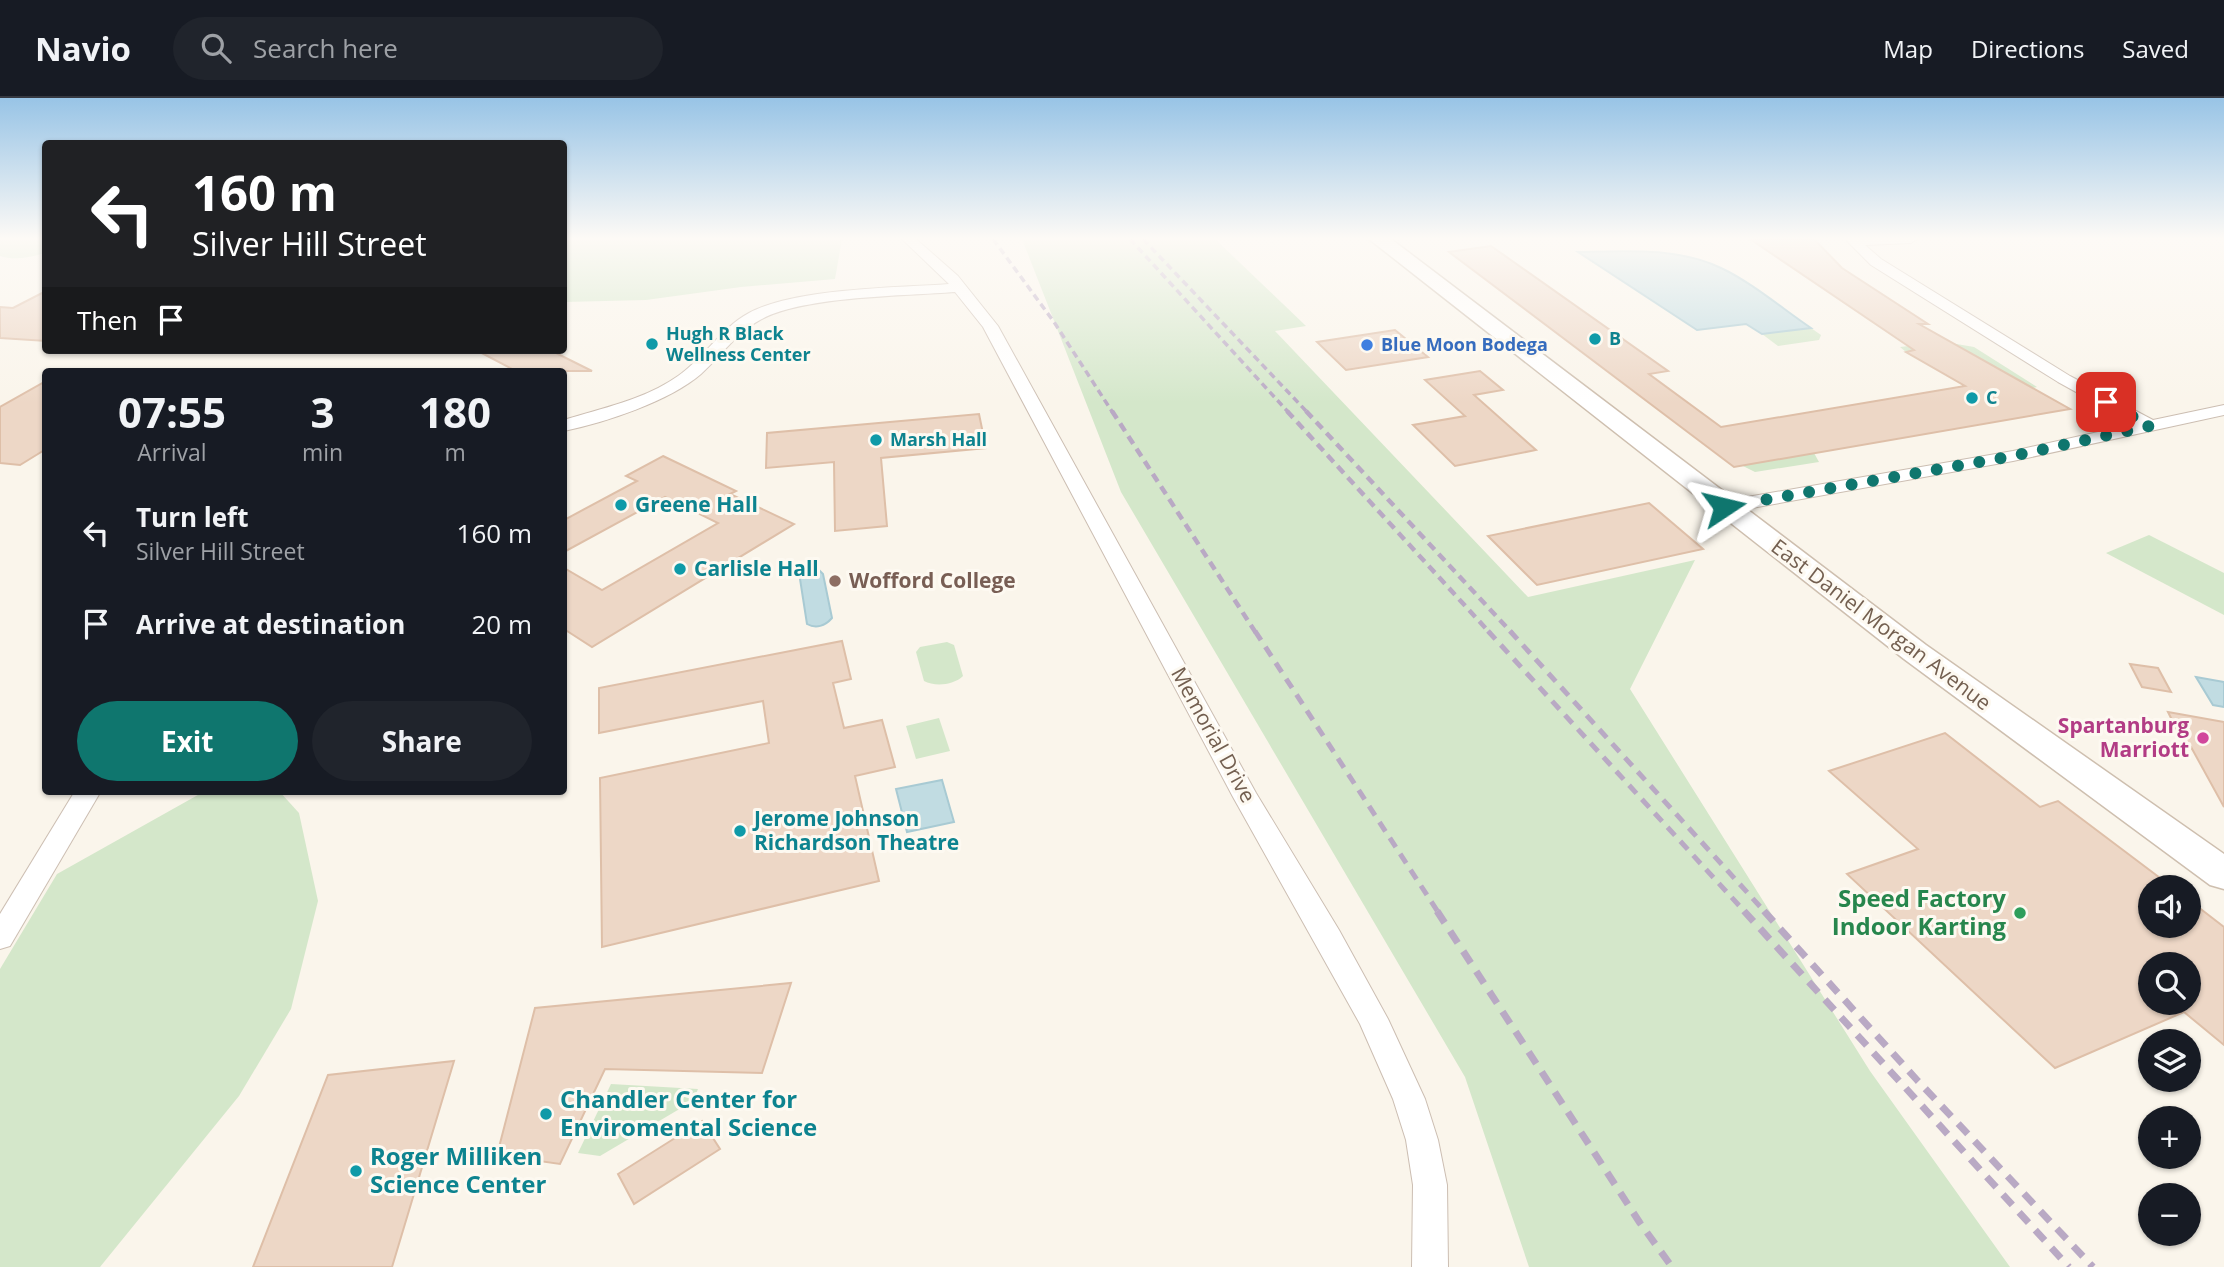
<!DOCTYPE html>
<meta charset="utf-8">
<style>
body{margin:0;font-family:"Open Sans",sans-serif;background:#20242c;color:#f1f3f6;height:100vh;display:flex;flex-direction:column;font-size:26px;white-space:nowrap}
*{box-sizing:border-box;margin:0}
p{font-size:23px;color:#9ea1a6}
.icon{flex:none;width:38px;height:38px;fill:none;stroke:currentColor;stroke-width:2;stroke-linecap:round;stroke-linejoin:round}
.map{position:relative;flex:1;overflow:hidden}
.details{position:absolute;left:42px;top:270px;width:525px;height:427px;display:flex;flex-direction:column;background:#171b24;border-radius:7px;box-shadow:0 2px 5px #0004}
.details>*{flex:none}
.banner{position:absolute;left:42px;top:42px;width:525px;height:214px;border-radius:7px;box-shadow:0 2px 5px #0004;background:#202124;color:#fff;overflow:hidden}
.buttons{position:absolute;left:2138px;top:777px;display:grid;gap:14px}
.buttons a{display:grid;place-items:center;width:63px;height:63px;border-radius:50%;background:#171b24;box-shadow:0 2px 5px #0004;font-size:35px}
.pin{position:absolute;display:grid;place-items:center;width:60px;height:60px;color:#fff;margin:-30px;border-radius:14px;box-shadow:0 4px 10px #0006}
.me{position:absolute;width:77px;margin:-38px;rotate:80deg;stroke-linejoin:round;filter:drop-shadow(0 0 5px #0008)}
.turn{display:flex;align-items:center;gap:24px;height:147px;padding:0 35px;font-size:32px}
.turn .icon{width:91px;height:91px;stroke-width:2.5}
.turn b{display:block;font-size:49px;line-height:60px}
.then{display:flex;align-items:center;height:66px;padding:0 35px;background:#0003;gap:14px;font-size:26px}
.eta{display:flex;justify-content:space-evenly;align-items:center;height:119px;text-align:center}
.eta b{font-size:42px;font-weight:700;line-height:49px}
.button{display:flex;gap:14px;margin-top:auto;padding:14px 35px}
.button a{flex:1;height:80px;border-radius:42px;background:#0f766e;color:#fff;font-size:28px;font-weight:700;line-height:80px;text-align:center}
.button a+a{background:#20242c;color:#f1f3f6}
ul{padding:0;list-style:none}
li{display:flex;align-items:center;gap:21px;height:91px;padding:0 35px}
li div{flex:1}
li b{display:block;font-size:26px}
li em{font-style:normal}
header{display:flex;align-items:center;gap:42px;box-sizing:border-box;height:98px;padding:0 35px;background:#171b24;border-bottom:2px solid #363941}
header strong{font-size:33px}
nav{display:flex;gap:38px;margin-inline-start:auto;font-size:24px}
.search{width:490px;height:63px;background:#20242c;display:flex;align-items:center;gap:18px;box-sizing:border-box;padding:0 24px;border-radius:38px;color:#9ea1a6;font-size:26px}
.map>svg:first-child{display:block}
</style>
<header>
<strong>Navio</strong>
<div class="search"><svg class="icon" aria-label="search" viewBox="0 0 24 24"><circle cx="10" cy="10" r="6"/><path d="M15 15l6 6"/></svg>Search here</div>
<nav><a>Map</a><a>Directions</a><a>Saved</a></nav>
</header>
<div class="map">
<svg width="2224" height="1169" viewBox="0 0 2224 1169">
<rect width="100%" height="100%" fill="#faf5eb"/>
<g fill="#d4e7ca">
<path d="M0 141H45V155C31 159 15 163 0 158Z"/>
<path d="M568 141H842L835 181 741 189 646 202 564 204V145Z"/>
<path d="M1022 141H1215L1306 228 1275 233 1528 499 1695 462 1630 591 1870 973 2010 1169H1529L1465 979 1121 394Z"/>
<path d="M1811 230 1821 237 1819 242 1778 248 1762 236Z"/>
<path d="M1945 244 1974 249 2037 289 2033 290 1955 246 1906 254 1900 249Z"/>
<path d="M1814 355 1819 364 1755 374 1741 367Z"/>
<path d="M2149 437 2224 475V517L2106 455Z"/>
<path d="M947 544 954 547 963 578C954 587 935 589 924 583L916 554 920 549Z"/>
<path d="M939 620 950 653 916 661 906 628Z"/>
<path d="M205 693H279L299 715 318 803 291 911 239 998 100 1169H0V871L57 776Z"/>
<path d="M611 986 698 991 693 1003 600 1058 578 1055Z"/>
</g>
<g fill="#c1dce2" stroke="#a8cad3" stroke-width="2">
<path d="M1578 154C1625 153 1678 149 1721 170 1751 184 1783 211 1811 230L1762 236 1746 226 1697 232Z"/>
<path d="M811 472H819L823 476 832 520C825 528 816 531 807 526L800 481 804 474Z"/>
<path d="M2196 579 2224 584V609L2213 607Z"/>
<path d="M942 682 954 724 907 734 896 691Z"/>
</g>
<g fill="#edd7c6" stroke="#debfa8" stroke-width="2" fill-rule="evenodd">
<path d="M1750 141H1814L1842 170 1928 226H1919L2070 311 1734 369 1449 154 1491 148 1668 273 1649 276 1721 329 1965 288 1906 254 1914 252Z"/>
<path d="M46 193V243L0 240V209L13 210Z"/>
<path d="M1395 232 1428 259 1346 272 1317 244Z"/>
<path d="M476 252H550L592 273H516Z"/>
<path d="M1480 273 1503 292 1474 297 1536 352 1455 368 1413 327 1465 318 1425 282Z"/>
<path d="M46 283V351L20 367 0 365V309Z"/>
<path d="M979 316 986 350 881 360 887 428 835 433 834 364 766 370 767 335Z"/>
<path d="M663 358 736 393 730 396 794 426 592 549 564 531V470L602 492 718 425 665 399 564 454V422L637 383 626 378Z"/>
<path d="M1649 405 1703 451 1537 487 1488 438Z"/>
<path d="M842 543 851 581 833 585 844 630 882 622 895 669 855 678 879 783 602 849 600 680 769 645 763 603 599 635V590Z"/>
<path d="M2130 566 2158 570 2171 594 2142 589Z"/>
<path d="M2168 614 2224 624V709L2191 649 2185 648Z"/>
<path d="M1945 635 2040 709 2058 703 2172 789H2151V828H2189V802L2224 829V947L2184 914 2055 970 1847 776 1918 751 1829 673ZM2151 866H2189V905H2151Z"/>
<path d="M791 885 762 975 605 971 560 1066 497 1057 535 910Z"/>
<path d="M454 963 392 1169H253L328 977Z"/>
<path d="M702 1023 720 1051 634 1106 618 1076Z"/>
</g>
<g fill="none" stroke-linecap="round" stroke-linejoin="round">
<defs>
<g id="minor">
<path d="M902 141H916L958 178 998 228 1256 695 1339 832 1388 921 1425 1001 1438 1042 1447 1087 1448 1169H1412L1413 1087 1406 1042 1393 1001 1360 926 1233 699 983 229 955 194C905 198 802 198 760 222 736 235 721 258 701 276 670 303 604 325 564 333V322C602 310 644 302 678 278 704 260 721 230 749 215 795 190 895 190 949 186Z"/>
<path d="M1845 141H1917L1911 145 1865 147 1881 161 2070 278 2153 322 2224 307V317L2013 363 1724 415 1717 413 1714 409 1717 405 1724 403 2013 353 2134 326 2058 284 1871 167Z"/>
<path d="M75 693H101L10 848 0 851V816Z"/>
</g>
<path id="secondary" d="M1369 141H1391L1926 547 2224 756V791L2210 787 1904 561Z"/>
</defs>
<use href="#minor" stroke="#ccbeb2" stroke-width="2"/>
<use href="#secondary" stroke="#cebfaf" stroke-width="3"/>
<use href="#minor" fill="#fff" fill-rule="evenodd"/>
<use href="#secondary" fill="#fff" fill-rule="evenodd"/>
<g stroke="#b9a9c4" stroke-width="3.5" stroke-dasharray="7 4.5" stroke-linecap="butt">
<path d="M993 141 1054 224 1113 315"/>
<path d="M1130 141 1289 315"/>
<path d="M1143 141 1308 315"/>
</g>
<g stroke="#b9a9c4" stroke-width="4.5" stroke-dasharray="9 6" stroke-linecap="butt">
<path d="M1112 313 1256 535"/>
<path d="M1287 313 1490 535"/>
<path d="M1306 313 1512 535"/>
</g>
<g stroke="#b9a9c4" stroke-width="5" stroke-dasharray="11 8" stroke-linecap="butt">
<path d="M1255 533 1438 814"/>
<path d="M1488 533 1745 814"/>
<path d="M1510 533 1765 814"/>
</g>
<g stroke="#b9a9c4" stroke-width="7" stroke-dasharray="14 10" stroke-linecap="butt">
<path d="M1437 813 1640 1125 1672 1169"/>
<path d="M1744 813 2069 1169"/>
<path d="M1764 813 1917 982 2093 1169"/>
</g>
</g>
<linearGradient id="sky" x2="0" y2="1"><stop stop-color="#98c4e6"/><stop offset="0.46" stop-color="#fdfaf6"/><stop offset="1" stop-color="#fdfaf6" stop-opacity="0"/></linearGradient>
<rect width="2224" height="305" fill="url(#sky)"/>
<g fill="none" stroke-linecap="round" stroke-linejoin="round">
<path stroke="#0f766e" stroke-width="12" stroke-dasharray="0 21.6" d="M1724 409 2013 358 2150 328 2106 304"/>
</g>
<g fill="#0f9aa8" stroke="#fdf9f1" stroke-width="2.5">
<circle cx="1595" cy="241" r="7"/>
<circle cx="652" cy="246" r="7"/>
<circle cx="1972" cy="300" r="7"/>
<circle cx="876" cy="342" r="7"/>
<circle cx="621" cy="407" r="7"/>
<circle cx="680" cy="471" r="7"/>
<circle cx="740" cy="733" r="7"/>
<circle cx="546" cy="1016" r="7"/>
<circle cx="356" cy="1073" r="7"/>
</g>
<circle fill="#3f7fe0" stroke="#fdf9f1" stroke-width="2.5" cx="1367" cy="247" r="7"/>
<circle fill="#8d6e63" stroke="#fdf9f1" stroke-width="2.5" cx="835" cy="483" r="7"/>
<circle fill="#d1479c" stroke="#fdf9f1" stroke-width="2.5" cx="2203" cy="640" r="7"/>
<circle fill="#2e9e5b" stroke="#fdf9f1" stroke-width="2.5" cx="2020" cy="815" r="7"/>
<g text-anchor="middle" stroke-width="6" stroke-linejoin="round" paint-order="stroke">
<g font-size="18" font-weight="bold" fill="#0d838f" stroke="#fdf9f1" text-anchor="start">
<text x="666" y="242">Hugh R Black<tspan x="666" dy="21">Wellness Center</tspan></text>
<text x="1609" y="247">B</text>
<text x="1986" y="306">C</text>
<text x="890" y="348">Marsh Hall</text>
</g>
<g font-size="18" font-weight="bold" fill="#366cbe" stroke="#fdf9f1" text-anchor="start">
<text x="1381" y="253">Blue Moon Bodega</text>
</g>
<g font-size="21" font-weight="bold" fill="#0d838f" stroke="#fdf9f1" text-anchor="start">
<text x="635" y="414">Greene Hall</text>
<text x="694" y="478">Carlisle Hall</text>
<text x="754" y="728">Jerome Johnson<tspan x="754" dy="24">Richardson Theatre</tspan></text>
</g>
<g font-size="21" font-weight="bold" fill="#785e54" stroke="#fdf9f1" text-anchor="start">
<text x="849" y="490">Wofford College</text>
</g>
<g font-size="21" fill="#735f50" stroke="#fdf9f1">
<text transform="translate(1881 527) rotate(37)" y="7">East Daniel Morgan Avenue</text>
<text transform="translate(1213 637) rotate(61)" y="7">Memorial Drive</text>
</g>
<g font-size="21" font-weight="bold" fill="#b23c85" stroke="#fdf9f1" text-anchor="end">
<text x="2189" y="635">Spartanburg<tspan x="2189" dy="24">Marriott</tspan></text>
</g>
<g font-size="24" font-weight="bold" fill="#27864d" stroke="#fdf9f1" text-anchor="end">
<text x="2006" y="809">Speed Factory<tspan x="2006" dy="28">Indoor Karting</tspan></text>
</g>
<g font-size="24" font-weight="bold" fill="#0d838f" stroke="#fdf9f1" text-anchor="start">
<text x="560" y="1010">Chandler Center for<tspan x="560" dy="28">Enviromental Science</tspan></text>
<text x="370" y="1067">Roger Milliken<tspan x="370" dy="28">Science Center</tspan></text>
</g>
</g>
</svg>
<div class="buttons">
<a><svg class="icon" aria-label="sound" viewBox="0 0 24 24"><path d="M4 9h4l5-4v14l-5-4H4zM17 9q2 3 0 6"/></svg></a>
<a><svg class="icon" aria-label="search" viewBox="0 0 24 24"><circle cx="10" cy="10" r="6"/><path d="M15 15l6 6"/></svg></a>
<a><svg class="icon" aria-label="layers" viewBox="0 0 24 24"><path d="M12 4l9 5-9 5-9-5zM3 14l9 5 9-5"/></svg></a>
<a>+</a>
<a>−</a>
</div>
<div class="pin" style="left:2106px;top:304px;background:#d93025"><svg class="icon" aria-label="arrive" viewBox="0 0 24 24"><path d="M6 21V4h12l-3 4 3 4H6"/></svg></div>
<svg class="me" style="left:1724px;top:409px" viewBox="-20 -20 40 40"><path d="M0-17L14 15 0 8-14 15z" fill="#0f766e" stroke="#fff" stroke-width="4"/></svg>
<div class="banner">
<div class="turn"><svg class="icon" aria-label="left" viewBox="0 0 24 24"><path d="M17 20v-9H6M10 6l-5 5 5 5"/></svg><div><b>160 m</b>Silver Hill Street</div></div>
<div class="then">Then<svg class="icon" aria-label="arrive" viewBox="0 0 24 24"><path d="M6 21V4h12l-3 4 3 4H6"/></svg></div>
</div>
<section class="details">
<div class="eta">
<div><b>07:55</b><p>Arrival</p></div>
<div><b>3</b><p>min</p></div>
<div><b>180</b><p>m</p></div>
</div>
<ul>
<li><svg class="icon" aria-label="left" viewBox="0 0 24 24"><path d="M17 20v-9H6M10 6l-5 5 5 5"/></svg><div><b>Turn left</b><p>Silver Hill Street</p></div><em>160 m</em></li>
<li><svg class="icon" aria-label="arrive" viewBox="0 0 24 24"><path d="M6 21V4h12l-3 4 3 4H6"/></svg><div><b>Arrive at destination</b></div><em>20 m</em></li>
</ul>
<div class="button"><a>Exit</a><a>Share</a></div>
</section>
</div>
